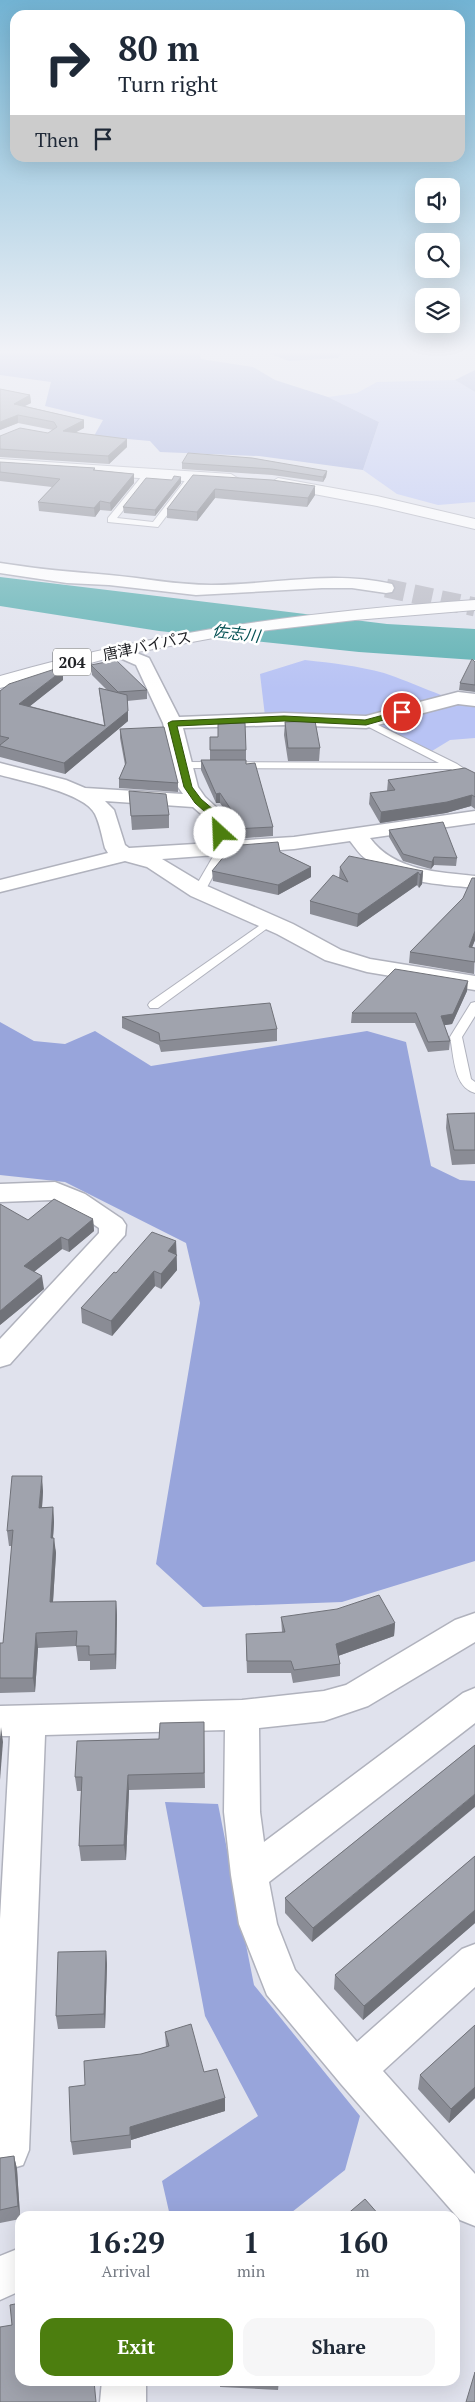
<!DOCTYPE html>
<meta charset="utf-8">
<style>
body{margin:0;font-family:"PT Serif","Noto Sans JP",serif;background:#f6f6f7;color:#1f2937;height:100vh;display:flex;flex-direction:column;font-size:19px;white-space:nowrap}
*{box-sizing:border-box;margin:0}
p{font-size:16px;color:#747a83}
.icon{flex:none;width:28px;height:28px;fill:none;stroke:currentColor;stroke-width:2;stroke-linecap:round;stroke-linejoin:round}
.map{position:relative;flex:1;overflow:hidden}
.panel{position:absolute;left:15px;top:2211px;width:445px;height:175px;display:flex;flex-direction:column;background:#fff;border-radius:15px;box-shadow:0 5px 20px #0002}
.panel>*{flex:none}
.banner{position:absolute;left:10px;top:10px;width:455px;height:152px;border-radius:15px;box-shadow:0 5px 20px #0002;background:#fff;color:#1f2937;overflow:hidden}
.tools{position:absolute;left:415px;top:178px;display:grid;gap:10px}
.tools a{display:grid;place-items:center;width:45px;height:45px;border-radius:10px;background:#fff;box-shadow:0 5px 20px #0002;font-size:25px}
.pin{position:absolute;display:grid;place-items:center;width:42px;height:42px;color:#fff;margin:-21px;border:2px solid #fff;border-radius:50%;box-shadow:0 1px 5px #0007}
.me{position:absolute;width:55px;margin:-28px;rotate:335deg;stroke-linejoin:round;filter:drop-shadow(0 0 4px #0008)}
.turn{display:flex;align-items:center;gap:18px;height:105px;padding:0 25px;font-size:22px}
.turn .icon{width:65px;height:65px;stroke-width:2.5}
.turn b{display:block;font-size:35px;line-height:42px}
.then{display:flex;align-items:center;height:48px;padding:0 25px;background:#0003;gap:10px;font-size:19px}
.eta{display:flex;justify-content:space-evenly;align-items:center;height:85px;text-align:center}
.eta b{font-size:30px;font-weight:800;line-height:35px}
.action{display:flex;gap:10px;margin-top:auto;padding:10px 25px}
.action a{flex:1;height:58px;border-radius:15px;background:#4c7e0f;color:#fff;font-size:20px;font-weight:800;line-height:58px;text-align:center}
.action a+a{background:#f6f6f7;color:#1f2937}
.map>svg:first-child{display:block}
</style>
<div class="map">
<svg width="475" height="2402" viewBox="0 0 475 2402">
<rect width="100%" height="100%" fill="#e0e2ed"/>
<g fill="#b8c3f4">
<path d="M455 380 475 392V502L438 505 397 494 363 470 379 422 328 397 357 393 377 382Z"/>
<path d="M305 660C332 663 358 666 384 673 415 683 442 699 475 703V738L450 740 432 751 365 719 265 716 260 674Z"/>
</g>
<g fill="#98a5db">
<path d="M0 353H200L201 359 253 367 275 380 328 397 379 422 363 470 259 456 160 452 150 441 94 436 103 420 45 406 51 382 0 375Z"/>
<path d="M268 353H341L338 358 289 361Z"/>
<path d="M475 370V392L455 380Z"/>
<path d="M0 1022 34 1041 65 1044 95 1031 151 1066 367 1031 406 1042 431 1166 460 1180 475 1181V1561L342 1602 203 1607 156 1564 200 1303 186 1243 65 1182 0 1175Z"/>
<path d="M165 1802 218 1804 254 1985 360 2116 345 2170 287 2216H170L162 2181 258 2116 205 2016Z"/>
</g>
<path fill="#61b2b4" d="M0 577 387 624 475 629V660L359 652 159 631 0 606Z"/>
<g fill="none" stroke-linecap="round" stroke-linejoin="round">
<path stroke="#babbc5" stroke-width="19" stroke-dasharray="19 9" stroke-linecap="butt" d="M386 588 475 607"/>
<defs>
<g id="service">
<path d="M146 471 153 473 117 518 153 522 190 474 197 476 158 527 108 522V518Z"/>
<path d="M366 719 457 764 475 776V783L451 769 182 768 177 765 182 762 439 763 363 724 361 722Z"/>
<path d="M223 845 228 848 205 891 199 894 195 893 193 891 218 848Z"/>
<path d="M269 919 275 922 273 924 158 1008H150L148 1005 150 1002Z"/>
<path d="M475 1002V1016L462 1037 471 1079 475 1082V1093C453 1087 454 1055 450 1037L471 1003Z"/>
</g>
<g id="minor">
<path d="M0 563C37 569 72 572 109 575 143 578 177 585 211 585 271 585 332 570 392 584L394 588 392 592 386 593 352 588H322L196 595 109 585 67 583 0 573Z"/>
<path d="M119 646 149 658 179 717 284 713 366 716 458 692 475 694V706L458 704 366 728 284 725 183 728 198 787 205 797 228 818 232 841 294 837 475 811V823L370 838C394 871 438 872 475 876V888C438 884 396 883 366 859 359 854 355 847 350 841L294 849 162 859 207 886 293 924 341 950 370 959 475 976V990L367 972 325 960 277 934 191 896 147 867 125 861 0 892V880L108 853 105 848C102 837 100 824 95 814 85 793 22 781 0 775V763L66 780 85 788 183 794 178 787 163 723 136 665 113 655 110 651 113 647ZM105 801 193 807 208 820 212 843 129 848 125 845 114 810Z"/>
<path d="M55 1182 85 1194 122 1219 126 1225 125 1235 10 1364 0 1367V1339L99 1233V1228L67 1206 52 1200 0 1202V1184Z"/>
<path d="M475 1613V1642L368 1706 324 1721 259 1728 260 1812 264 1842 463 1693 475 1688V1723L269 1882 277 1924 295 1970 357 2042 462 1949 475 1944V1987L383 2071 475 2174V2226L460 2220 341 2084 267 1995 239 1924 231 1875 224 1812 225 1730 45 1735 29 2150 23 2165 0 2172V1919L10 1736H0V1706L242 1700 324 1691 346 1685 455 1620Z"/>
<path d="M20 2248V2291L0 2300V2256Z"/>
<path d="M102 2381H146V2402H100Z"/>
</g>
<g id="tertiary">
<path d="M0 459 231 474 239 479 231 484 0 469Z"/>
<path d="M278 478 377 496 475 519V529L377 506 272 486 270 483Z"/>
</g>
<path id="trunk" d="M475 600V610L355 620 235 634 116 656 0 688V676C156 631 314 611 475 600Z"/>
</defs>
<use href="#service" stroke="#b0b2bd" stroke-width="2"/>
<use href="#minor" stroke="#b0b2bd" stroke-width="3"/>
<use href="#tertiary" stroke="#b0b2bd" stroke-width="2"/>
<use href="#trunk" stroke="#b0b2bd" stroke-width="2"/>
<use href="#service" fill="#fff" fill-rule="evenodd"/>
<use href="#minor" fill="#fff" fill-rule="evenodd"/>
<use href="#tertiary" fill="#fff" fill-rule="evenodd"/>
<use href="#trunk" fill="#fff" fill-rule="evenodd"/>
</g>
<g fill="#8a8c95">
<path d="M0 389 30 395 31 403 25 406 84 420V428L76 432 127 447 109 464 0 457V436L48 433 53 430 18 423 0 430Z"/>
<path d="M0 462 95 468V470L134 474V483L111 511 100 510 95 517 39 511 38 502 52 487 0 481Z"/>
<path d="M182 463 327 471 326 477 323 482 272 475 182 469Z"/>
<path d="M193 475 315 495 307 507 215 498 197 521 167 518V509Z"/>
<path d="M181 477V483L155 516 124 513 123 507 172 480Z"/>
<path d="M475 662V692L459 690 460 683Z"/>
<path d="M91 665 147 690V699L127 701 128 721 65 774 0 757V691L63 680 30 706 104 725 100 698 99 688 107 690 92 675Z"/>
<path d="M285 722 320 748 319 761H288L284 735Z"/>
<path d="M120 729 178 783V792L119 788V779L125 765 120 738Z"/>
<path d="M210 737H218L246 750V760H210Z"/>
<path d="M201 760 246 764 273 827V836L234 839 230 818 220 803H216L201 770Z"/>
<path d="M475 773V809L471 806 446 813 380 823 369 804 370 793 387 791 388 780Z"/>
<path d="M129 791 169 815V828L132 830Z"/>
<path d="M389 830 457 858 456 866 434 865 431 869 403 861 389 837Z"/>
<path d="M280 852 311 867V877L278 895 213 881 212 871 222 859V855Z"/>
<path d="M340 867 423 871 422 884 419 888 417 885 357 927 310 914V901L339 878Z"/>
<path d="M475 878V940L472 947 475 948 474 974 409 963 410 952 463 898Z"/>
<path d="M467 991 452 1024 444 1025 450 1041 449 1050 428 1052 415 1023H351L352 1013Z"/>
<path d="M122 1017 277 1029V1041L161 1052 159 1045 122 1028Z"/>
<path d="M475 1113V1164L452 1165 446 1128 447 1114Z"/>
<path d="M93 1219 94 1231 69 1252 62 1249 34 1272 44 1289 0 1325 28 1220Z"/>
<path d="M176 1241 177 1270 161 1289 155 1286 112 1336 82 1323 81 1308 116 1273Z"/>
<path d="M43 1491 42 1507H53L54 1522 53 1538 56 1553 53 1602 116 1601 117 1616 116 1669 90 1670V1661H78L76 1646 38 1648 35 1692 0 1693V1643H3L12 1546H9L7 1531Z"/>
<path d="M281 1617 395 1623 394 1636 338 1656 340 1664V1676L293 1683 291 1673H247L246 1646 282 1632Z"/>
<path d="M204 1722 205 1788 129 1790 126 1860 81 1861 79 1846 81 1791H77L75 1777 159 1739Z"/>
<path d="M475 1745 312 1942 285 1913V1898Z"/>
<path d="M475 1856V1923L363 2020 334 1989 335 1975Z"/>
<path d="M106 1951 107 1965 105 2028 58 2029 56 2016Z"/>
<path d="M475 2025V2098L449 2123 418 2089 420 2075Z"/>
<path d="M165 2032 204 2072 225 2098V2111L131 2140V2148L73 2155 71 2142 141 2054 166 2047Z"/>
<path d="M14 2156 17 2169 20 2216V2219L0 2223V2158Z"/>
<path d="M220 2381H279L278 2390 220 2387Z"/>
</g>
<g fill="#707279">
<path d="M30 395 31 403 14 411V404Z"/>
<path d="M18 415V423L0 430V422Z"/>
<path d="M84 420V428L63 439V431Z"/>
<path d="M127 439V447L109 464 108 456Z"/>
<path d="M327 471 326 477 323 482V477Z"/>
<path d="M134 474V483L111 511 110 503Z"/>
<path d="M181 477V483L155 516V510Z"/>
<path d="M315 486V495L307 507 308 498Z"/>
<path d="M215 489V498L197 521V512Z"/>
<path d="M100 501V510L95 517 94 508Z"/>
<path d="M63 670V680L20 714 19 704Z"/>
<path d="M128 711V721L65 774 64 763Z"/>
<path d="M220 793V803H216V794Z"/>
<path d="M472 795 471 806 446 813 380 823 381 812Z"/>
<path d="M434 857V865L431 869 432 862Z"/>
<path d="M311 867V877L278 895V885Z"/>
<path d="M423 871 422 884 419 888 420 875Z"/>
<path d="M418 872 417 885 357 927 358 914Z"/>
<path d="M475 931V940L468 958 469 947Z"/>
<path d="M468 981 467 991 452 1024 440 1026 441 1016Z"/>
<path d="M93 1219 94 1231 69 1252 68 1240Z"/>
<path d="M61 1237 62 1249 25 1279 24 1266Z"/>
<path d="M176 1241 177 1270 161 1289V1274L168 1251Z"/>
<path d="M154 1271 155 1286 112 1336 111 1321Z"/>
<path d="M42 1276 44 1289 0 1325V1311Z"/>
<path d="M42 1476 43 1491 41 1523 39 1508Z"/>
<path d="M53 1507 54 1522 52 1553 51 1538Z"/>
<path d="M54 1538 56 1553 52 1617 50 1602Z"/>
<path d="M116 1601 117 1616 116 1669 115 1654Z"/>
<path d="M395 1623 394 1636 335 1657 336 1644Z"/>
<path d="M36 1633 38 1648 35 1692 33 1678Z"/>
<path d="M1 1727 3 1742 0 1780V1739Z"/>
<path d="M128 1775 129 1790 126 1860 124 1845Z"/>
<path d="M475 1794V1807L312 1942 313 1928Z"/>
<path d="M475 1910V1923L363 2020 364 2006Z"/>
<path d="M106 1951 107 1965 105 2028 104 2014Z"/>
<path d="M475 2087V2098L449 2123 451 2109Z"/>
<path d="M225 2098V2111L131 2140 130 2127Z"/>
<path d="M14 2156 17 2169 20 2216 18 2206Z"/>
</g>
<g fill="#a0a3ad" stroke="#707279">
<path d="M0 389 30 395 14 404 84 420 63 431 127 439 108 456 0 449V436L20 428 48 433 57 427 54 422 18 415 0 422Z"/>
<path d="M188 453 252 458 327 471 323 477 272 469 182 463Z"/>
<path d="M0 462 95 468 93 470 134 474 110 503 100 501 94 508 38 502 60 479 0 472Z"/>
<path d="M193 475 272 480 315 486 308 498 215 489 197 512 167 509Z"/>
<path d="M174 476 181 477 155 510 123 507 146 478 172 480Z"/>
<path d="M472 659 475 662V685L460 683Z"/>
<path d="M116 660 147 690 118 692 91 665Z"/>
<path d="M61 667 63 670 19 704 105 726 99 688 127 695 128 711 64 763 0 746V745L9 738 0 736V691L9 684Z"/>
<path d="M315 721 320 748H288L285 722Z"/>
<path d="M245 723 246 750H210V737H218V724Z"/>
<path d="M164 727 178 783 119 779 126 763 120 729Z"/>
<path d="M201 760H246V764L255 763 273 827 234 829 230 808 220 793 216 794Z"/>
<path d="M465 768 475 773V797L472 795 447 802 381 812 370 793 395 790 388 780Z"/>
<path d="M129 791 166 794 169 815 131 816Z"/>
<path d="M443 822 457 858 434 857 432 862 403 854 389 830Z"/>
<path d="M278 842 280 852 311 867 278 885 212 871 225 855H222L229 846Z"/>
<path d="M349 856 423 871 420 875 418 872 358 914 310 901 333 875 348 882 340 867Z"/>
<path d="M472 878H475V931L469 947 475 948V962L410 952 463 898Z"/>
<path d="M395 969 468 981 453 1014 441 1016 450 1041 428 1042 416 1013H352Z"/>
<path d="M270 1003 277 1029 160 1041 159 1033 122 1017Z"/>
<path d="M475 1113V1150H454L447 1114Z"/>
<path d="M54 1199 93 1219 68 1240 61 1237 24 1266 42 1276 0 1311V1204L28 1220Z"/>
<path d="M152 1232 176 1241 168 1251 177 1255 161 1274 154 1271 111 1321 81 1308 114 1272 116 1273Z"/>
<path d="M12 1476H42L39 1508 53 1507 51 1538H54L50 1602 116 1601 115 1654 89 1655V1646H76L77 1631 36 1633 33 1678H0V1643H3L13 1530 7 1531Z"/>
<path d="M379 1595 395 1623 336 1644 340 1664 294 1670 291 1661H247L246 1634 285 1632 281 1617 337 1609Z"/>
<path d="M204 1722V1773L128 1775 124 1845 79 1846 82 1777H75L77 1741 159 1739 160 1723Z"/>
<path d="M475 1745V1794L313 1928 285 1898Z"/>
<path d="M475 1856V1910L364 2006 335 1975Z"/>
<path d="M106 1951 104 2014 56 2016 58 1952Z"/>
<path d="M191 2024 204 2072 217 2069 225 2098 130 2127V2135L71 2142 69 2087 85 2085 84 2061 141 2054 169 2046 165 2032Z"/>
<path d="M475 2025V2087L451 2109 420 2075Z"/>
<path d="M14 2156 18 2206 0 2210V2158Z"/>
<path d="M365 2199 380 2216H345Z"/>
<path d="M20 2303V2381H94L96 2402H0V2327L12 2325 10 2305Z"/>
<path d="M475 2372V2402H466Z"/>
</g>
<linearGradient id="sky" x2="0" y2="1"><stop stop-color="#72b3d3"/><stop offset="0.51" stop-color="#f1f2f7"/><stop offset="1" stop-color="#f1f2f7" stop-opacity="0"/></linearGradient>
<rect width="475" height="689" fill="url(#sky)"/>
<path fill="#4c7e0f" stroke="#31520a" d="M402 710 405 711V714L366 725 284 721 177 726 192 787 201 799 221 816 225 833 220 836 216 833 213 819 195 803 184 787 168 723 172 721 284 716 365 720Z"/>
<g text-anchor="middle" stroke-width="5" stroke-linejoin="round" paint-order="stroke">
<g font-size="15" fill="#202125" stroke="#fff">
<text transform="translate(147 646) rotate(-12)" y="5">唐津バイパス</text>
</g>
<g font-size="16" font-style="italic" fill="#075355" stroke="#fff">
<text transform="translate(236 633) rotate(7)" y="6">佐志川</text>
</g>
<rect fill="#fff" stroke="#636466" stroke-width="1" x="53" y="648.5" width="38" height="27" rx="4"/>
<g font-size="16" font-weight="bold" fill="#202125">
<text x="72" y="668">204</text>
</g>
</g>
</svg>
<div class="tools">
<a><svg class="icon" aria-label="sound" viewBox="0 0 24 24"><path d="M4 9h4l5-4v14l-5-4H4zM17 9q2 3 0 6"/></svg></a>
<a><svg class="icon" aria-label="search" viewBox="0 0 24 24"><circle cx="10" cy="10" r="6"/><path d="M15 15l6 6"/></svg></a>
<a><svg class="icon" aria-label="layers" viewBox="0 0 24 24"><path d="M12 4l9 5-9 5-9-5zM3 14l9 5 9-5"/></svg></a>
</div>
<div class="pin" style="left:402px;top:712px;background:#d93025"><svg class="icon" aria-label="arrive" viewBox="0 0 24 24"><path d="M6 21V4h12l-3 4 3 4H6"/></svg></div>
<svg class="me" style="left:220px;top:833px" viewBox="-20 -20 40 40"><circle r="19" fill="#fff"/><path d="M0-13L10 11 0 6-10 11z" fill="#4c7e0f"/></svg>
<div class="banner">
<div class="turn"><svg class="icon" aria-label="right" viewBox="0 0 24 24"><path d="M7 20v-9h11M14 6l5 5-5 5"/></svg><div><b>80 m</b>Turn right</div></div>
<div class="then">Then<svg class="icon" aria-label="arrive" viewBox="0 0 24 24"><path d="M6 21V4h12l-3 4 3 4H6"/></svg></div>
</div>
<section class="panel">
<div class="eta">
<div><b>16:29</b><p>Arrival</p></div>
<div><b>1</b><p>min</p></div>
<div><b>160</b><p>m</p></div>
</div>
<div class="action"><a>Exit</a><a>Share</a></div>
</section>
</div>
